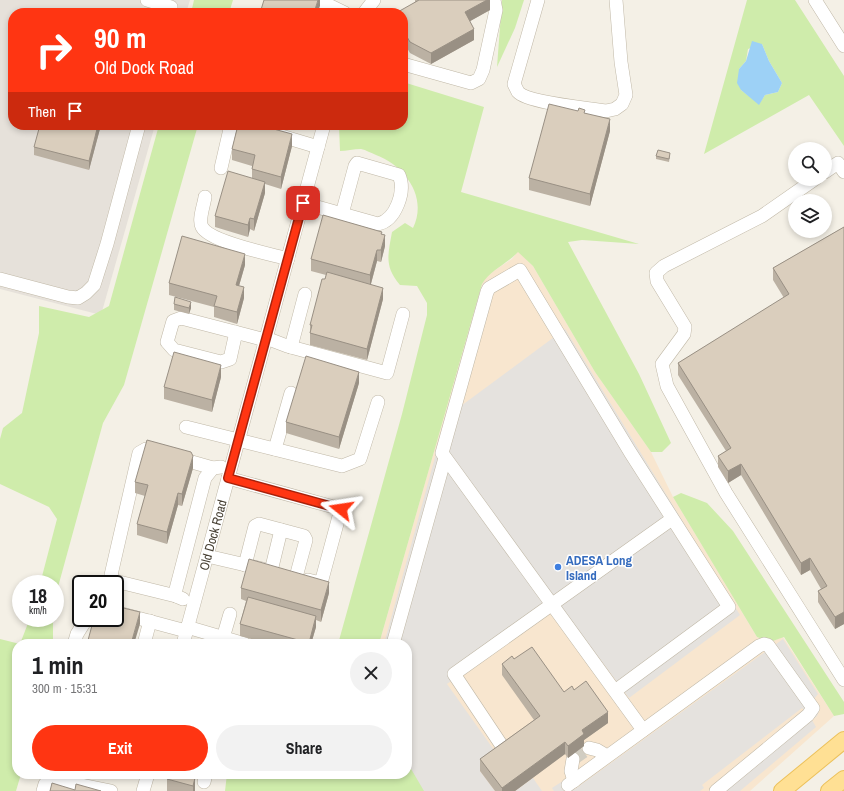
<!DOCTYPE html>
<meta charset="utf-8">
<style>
body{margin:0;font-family:"Archivo Narrow",sans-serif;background:#f2f2f2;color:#202124;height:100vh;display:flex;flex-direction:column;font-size:15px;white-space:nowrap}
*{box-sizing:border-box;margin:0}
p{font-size:13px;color:#757577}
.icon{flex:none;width:22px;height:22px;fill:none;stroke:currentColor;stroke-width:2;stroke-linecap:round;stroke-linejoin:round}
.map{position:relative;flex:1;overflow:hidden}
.side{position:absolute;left:12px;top:639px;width:400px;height:140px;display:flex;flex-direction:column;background:#fff;border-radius:16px;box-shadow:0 2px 6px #0003}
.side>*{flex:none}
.guide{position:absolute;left:8px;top:8px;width:400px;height:122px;border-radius:16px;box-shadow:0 2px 6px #0003;background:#ff3512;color:#fff;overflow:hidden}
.tools{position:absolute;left:788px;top:142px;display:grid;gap:8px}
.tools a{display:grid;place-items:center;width:44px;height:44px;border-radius:50%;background:#fff;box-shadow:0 2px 6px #0003;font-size:20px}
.speed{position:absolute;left:12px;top:575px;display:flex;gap:8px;font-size:20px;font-weight:700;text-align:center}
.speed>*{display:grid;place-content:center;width:52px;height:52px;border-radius:50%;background:#fff;box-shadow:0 2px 6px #0003;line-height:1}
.speed small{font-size:10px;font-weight:400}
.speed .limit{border:2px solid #111;border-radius:6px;background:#fff;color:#111}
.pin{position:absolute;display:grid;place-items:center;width:34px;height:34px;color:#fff;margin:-17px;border-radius:8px;box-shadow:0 2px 6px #0006}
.me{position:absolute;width:44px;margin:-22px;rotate:285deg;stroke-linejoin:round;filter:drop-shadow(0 0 3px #0008)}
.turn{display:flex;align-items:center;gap:14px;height:84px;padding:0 20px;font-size:18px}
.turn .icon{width:52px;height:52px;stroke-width:2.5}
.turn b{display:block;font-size:28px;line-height:34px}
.then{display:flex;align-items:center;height:38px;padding:0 20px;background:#0003;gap:8px;font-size:15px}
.round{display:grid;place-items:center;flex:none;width:42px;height:42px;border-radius:21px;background:#f2f2f2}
.head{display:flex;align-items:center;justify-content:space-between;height:68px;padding:0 20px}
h1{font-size:24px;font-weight:700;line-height:30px}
.primary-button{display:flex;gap:8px;margin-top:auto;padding:8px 20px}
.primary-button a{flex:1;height:46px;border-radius:24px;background:#ff3512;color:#fff;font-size:16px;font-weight:700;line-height:46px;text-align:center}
.primary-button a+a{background:#f2f2f2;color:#202124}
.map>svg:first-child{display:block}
</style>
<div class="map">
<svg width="844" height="791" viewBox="0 0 844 791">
<rect width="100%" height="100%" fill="#f4f0e6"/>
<path fill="#f8e6cf" d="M518 251 533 266 595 372 651 452 673 497 757 637 770 642 783 637 834 716 750 791H426L407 762V644H379L482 284 486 276 512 259Z"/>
<path fill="#e6e1da" d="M0 0H190L186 13H13V125H155L101 315 0 289Z"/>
<g fill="#cfecab" fill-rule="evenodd">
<path d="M194 0H233L229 13H191Z"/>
<path d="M502 0H524L515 28 497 67Z"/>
<path d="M747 0H795L844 76V146L809 95 704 154ZM762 44 769 61 782 83 778 92 765 95 759 104 741 90 739 69 746 61 748 49Z"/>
<path d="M403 82 484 107 461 192 639 244 582 240 568 242 639 374 671 443 662 452H651L595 372 533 266 518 252C507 264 490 270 482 284L379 644H338L402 414 427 315V303L417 286 400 285C384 266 388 255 392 232L405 223 413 228C428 197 405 166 376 155 371 153 366 150 361 149 354 149 346 151 340 151L339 125H403Z"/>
<path d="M159 125H198L124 385 103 423 55 598V584H40L57 519 49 507 0 484V439L3 428 22 413 39 333V306L89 317 109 306Z"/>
<path d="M681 493 707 503 733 531 844 702V714L834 716 784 637 770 642 757 637 673 497Z"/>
<path d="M30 618H53V644H17V774H21L16 791H0V639L20 644Z"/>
<path d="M407 762 426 791H225L227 774H407Z"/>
</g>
<g fill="#e5e2de">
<path d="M565 329 740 615 629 698 558 603 447 684 499 757 480 771 495 791H424L407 762V644H384L446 417Z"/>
<path d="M783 639 818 694 814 699 819 711 817 716 812 720 816 727 740 791H716L808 715 802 708 702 785 704 788 700 791H554L552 788 566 779 572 789H575Z"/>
<path d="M533 778 542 791H515Z"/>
</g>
<path fill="#9dd1f6" d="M752 41 762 44 769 61 782 83 778 92 765 95 759 105 741 90 737 83 739 69 746 61Z"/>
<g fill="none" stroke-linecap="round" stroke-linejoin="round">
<path stroke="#d1cdc2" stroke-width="13" stroke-dasharray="13 6" stroke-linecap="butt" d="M573 759 589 748"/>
<defs>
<g id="minor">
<path d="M147 0 171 7"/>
<path d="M318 0 345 13"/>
<path d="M538 0 514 84C515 86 517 90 518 92 528 103 589 108 606 111L615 109 622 104 626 95 621 62 616 0"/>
<path d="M815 0 844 46"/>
<path d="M364 13 374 0"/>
<path d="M403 64 471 83 479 79 483 70 496 10 494 0"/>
<path d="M245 125 318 147"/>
<path d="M221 168 230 129 232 125"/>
<path d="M825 172 838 163 844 172"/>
<path d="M815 179 762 216 664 266 656 273 657 281 685 327 684 334 662 364 667 386 726 493 844 680"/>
<path d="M205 197C204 205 198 220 202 227 210 242 270 254 288 259"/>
<path d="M303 203 378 224C396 220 406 191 399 175L357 163 355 166 342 214"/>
<path d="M0 279 68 297 78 298 86 293 94 285 107 244 139 125"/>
<path d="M236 332 230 359 221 362 174 350 167 342 173 321 181 318 254 337 265 340"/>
<path d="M266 338 287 346 387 373 403 314"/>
<path d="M291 347 305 294"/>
<path d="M186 427 342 466 360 459 378 402"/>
<path d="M275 449 291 393"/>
<path d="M228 478 341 509 321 583 308 580"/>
<path d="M207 556 263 569"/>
<path d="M245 565 255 526 259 524 304 536 306 540 296 577"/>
<path d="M271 571 281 530"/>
<path d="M176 596 115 581 111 575 139 453 146 449 213 468"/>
<path d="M183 599 176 596 175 593 205 478 213 468 221 467"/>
<path d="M115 612 186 631"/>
<path d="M187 627 245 644"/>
<path d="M223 638 230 614"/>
<path d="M74 644 77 634 87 618"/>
<path d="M144 644 150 621"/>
<path id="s1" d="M183 644 324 125"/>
<path d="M393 644 445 458"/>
<path d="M615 691 729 607 630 452 520 270 489 288 487 292 442 453 643 730"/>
<path d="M502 746 454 674 672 519"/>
<path d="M589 748 597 750 607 756"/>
<path d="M573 759 571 771 574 781"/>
<path d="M204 782 206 774"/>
<path d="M568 785 759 646 764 644 768 645 813 708 808 715 716 791"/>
<path d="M43 791 45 784 52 779 111 791"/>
<path d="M143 791 148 774"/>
</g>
<g id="major">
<path d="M782 791 844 740"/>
<path d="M829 791 844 779"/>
</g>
</defs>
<use href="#minor" stroke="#c0b8a7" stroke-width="14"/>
<use href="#major" stroke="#ecc15b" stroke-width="18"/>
<use href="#minor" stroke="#fff" stroke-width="13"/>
<use href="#major" stroke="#ffe094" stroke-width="16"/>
</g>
<g fill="#bbb1a3">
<path d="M415 0H490V10L470 21 474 40 431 64 410 53 403 41V13L415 2Z"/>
<path d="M585 113 610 131 590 206 529 190V178Z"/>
<path d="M101 125 89 170 34 155V147Z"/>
<path d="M292 146 281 189 265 184V193L254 231 250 229 248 237 215 227V216L252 178V166L232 160V149Z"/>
<path d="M656 156H670L669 162 656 159Z"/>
<path d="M844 227V624L835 629 818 602V591L821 589 810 570 801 575 741 475 728 483 718 467V456L726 451 678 375V363L784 298 773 280V268Z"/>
<path d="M382 234 385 246 381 262 377 261 371 284 383 299 367 360 310 345V325L326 275 311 271V259Z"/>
<path d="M245 265 239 286 244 298 237 324 214 317V307L169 295V283Z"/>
<path d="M174 304 191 308 189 314 174 310Z"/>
<path d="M221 377 212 412 164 399V387Z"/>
<path d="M359 383 339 449 286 433V422Z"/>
<path d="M193 468 182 506 178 505 167 544 137 535V524L145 496 135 493V482Z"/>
<path d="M241 588 329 593 321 622 316 620V627L311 644H270L240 636V624L246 601 241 599Z"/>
<path d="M514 659 564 692 608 723 584 740V746L568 758 565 754 515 791H495L480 771V759L534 720 502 675V664Z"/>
<path d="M169 774H194L193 777 195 790V791H167V779Z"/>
</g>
<g fill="#999084">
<path d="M318 0H320V6L317 13H314Z"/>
<path d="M487 0H490V10L465 24V12Z"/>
<path d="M474 29V40L431 64V53Z"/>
<path d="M610 119V131L590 206V194Z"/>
<path d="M98 125H101L89 170V161Z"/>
<path d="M292 134V146L281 189V177Z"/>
<path d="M265 182V193L254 231V219Z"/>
<path d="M250 218V229L248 237V225Z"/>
<path d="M385 235V246L381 262V250Z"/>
<path d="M377 250V261L370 287V275Z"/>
<path d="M245 254V265L236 296V285Z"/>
<path d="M244 287V298L237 324V312Z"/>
<path d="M383 288V299L367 360V349Z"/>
<path d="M191 302V308L189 314V308Z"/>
<path d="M221 365V377L212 412V400Z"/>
<path d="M359 372V383L339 449V437Z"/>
<path d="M193 456V468L182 506V494Z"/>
<path d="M741 464V475L728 483V471Z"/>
<path d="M178 493V505L167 544V532Z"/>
<path d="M810 558V570L801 575V563Z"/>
<path d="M329 582V593L321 622V610Z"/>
<path d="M140 612V624L134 644H131Z"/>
<path d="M844 612V624L835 629V617Z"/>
<path d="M316 616V627L311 644H309Z"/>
<path d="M608 712V723L584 740V746L568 758V746L582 730Z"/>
<path d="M565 742V754L515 791H502V788Z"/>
<path d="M191 774H194L191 786 190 777Z"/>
<path d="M195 778V791H193V786Z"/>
</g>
<g fill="#dacebd" stroke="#999084">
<path d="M264 0H318L314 13H260Z"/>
<path d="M419 0H487L465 12 474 29 431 53 410 42 403 30V13H396Z"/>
<path d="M549 104 578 111 579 108 585 110 584 113 610 119 590 194 529 178Z"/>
<path d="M40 125H98L89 161 34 147Z"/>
<path d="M238 125H259L292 134 281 177 252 169 255 155 232 149Z"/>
<path d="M658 150 670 153 669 159 656 156Z"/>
<path d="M228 171 265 182 254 219 250 218 248 225 215 216Z"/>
<path d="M323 215 382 232 381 234 385 235 381 250H377L370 275 311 259Z"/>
<path d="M844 227V612L835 617 818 591 827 586 810 558 801 563 741 464 728 471 718 456 731 448 678 363 789 294 773 268Z"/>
<path d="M182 236 245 254 236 285 244 287 237 312 214 306 217 296 169 283Z"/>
<path d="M327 272 383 288 367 349 310 333 312 325H310L322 279H325Z"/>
<path d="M175 297 191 302 189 308 174 304Z"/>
<path d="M174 352 221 365 212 400 164 387Z"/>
<path d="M306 356 359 372 339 437 286 422Z"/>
<path d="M147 440 191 452 193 456 182 494 178 493 167 532 137 524 148 485 135 482Z"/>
<path d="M249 559 329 582 321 610 241 588Z"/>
<path d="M248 597 316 616 309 643 240 624Z"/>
<path d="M115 606 140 612 131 644H87L94 618H115Z"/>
<path d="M532 647 564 692 572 686 574 690 586 681 608 712 582 730 584 734 568 746 565 742 502 788 480 759 540 716 502 664 512 656 514 659Z"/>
<path d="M169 774H191L190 777 195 778 193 786 167 779Z"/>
<path d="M52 783 75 790 76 784 101 791H50Z"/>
</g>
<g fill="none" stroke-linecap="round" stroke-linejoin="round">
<defs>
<path id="route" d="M303 203 228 478 341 509"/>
</defs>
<use href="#route" stroke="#a6220c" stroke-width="10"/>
<use href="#route" stroke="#ff3512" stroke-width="7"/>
</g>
<circle fill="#3f7fe0" stroke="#fff" stroke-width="1.5" cx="558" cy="567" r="4"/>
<g text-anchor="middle" stroke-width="3" stroke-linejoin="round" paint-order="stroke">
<g font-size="13" fill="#474034" stroke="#fff">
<text dy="5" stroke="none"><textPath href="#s1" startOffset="113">Old Dock Road</textPath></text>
</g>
<g font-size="13" font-weight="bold" fill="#366cbe" stroke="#fff" text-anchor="start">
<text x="566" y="565">ADESA Long<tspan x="566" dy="15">Island</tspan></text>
</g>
</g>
</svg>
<div class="tools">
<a><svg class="icon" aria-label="search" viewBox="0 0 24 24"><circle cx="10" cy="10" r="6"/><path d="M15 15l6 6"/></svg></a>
<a><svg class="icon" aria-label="layers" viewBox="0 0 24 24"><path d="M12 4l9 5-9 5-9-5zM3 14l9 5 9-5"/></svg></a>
</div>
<div class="speed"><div>18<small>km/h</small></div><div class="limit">20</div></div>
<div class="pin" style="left:303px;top:203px;background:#d93025"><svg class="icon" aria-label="arrive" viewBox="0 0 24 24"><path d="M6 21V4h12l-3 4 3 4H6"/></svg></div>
<svg class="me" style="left:341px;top:509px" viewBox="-20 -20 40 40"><path d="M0-17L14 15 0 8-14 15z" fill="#ff3512" stroke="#fff" stroke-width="4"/></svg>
<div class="guide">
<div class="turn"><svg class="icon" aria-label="right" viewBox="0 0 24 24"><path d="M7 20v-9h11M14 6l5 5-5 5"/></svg><div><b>90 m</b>Old Dock Road</div></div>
<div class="then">Then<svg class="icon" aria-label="arrive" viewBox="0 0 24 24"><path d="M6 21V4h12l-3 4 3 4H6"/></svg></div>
</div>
<section class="side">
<div class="head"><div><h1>1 min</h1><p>300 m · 15:31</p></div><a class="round"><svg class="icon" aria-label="close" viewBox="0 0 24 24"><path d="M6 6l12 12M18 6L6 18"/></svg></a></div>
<div class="primary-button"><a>Exit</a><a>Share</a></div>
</section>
</div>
